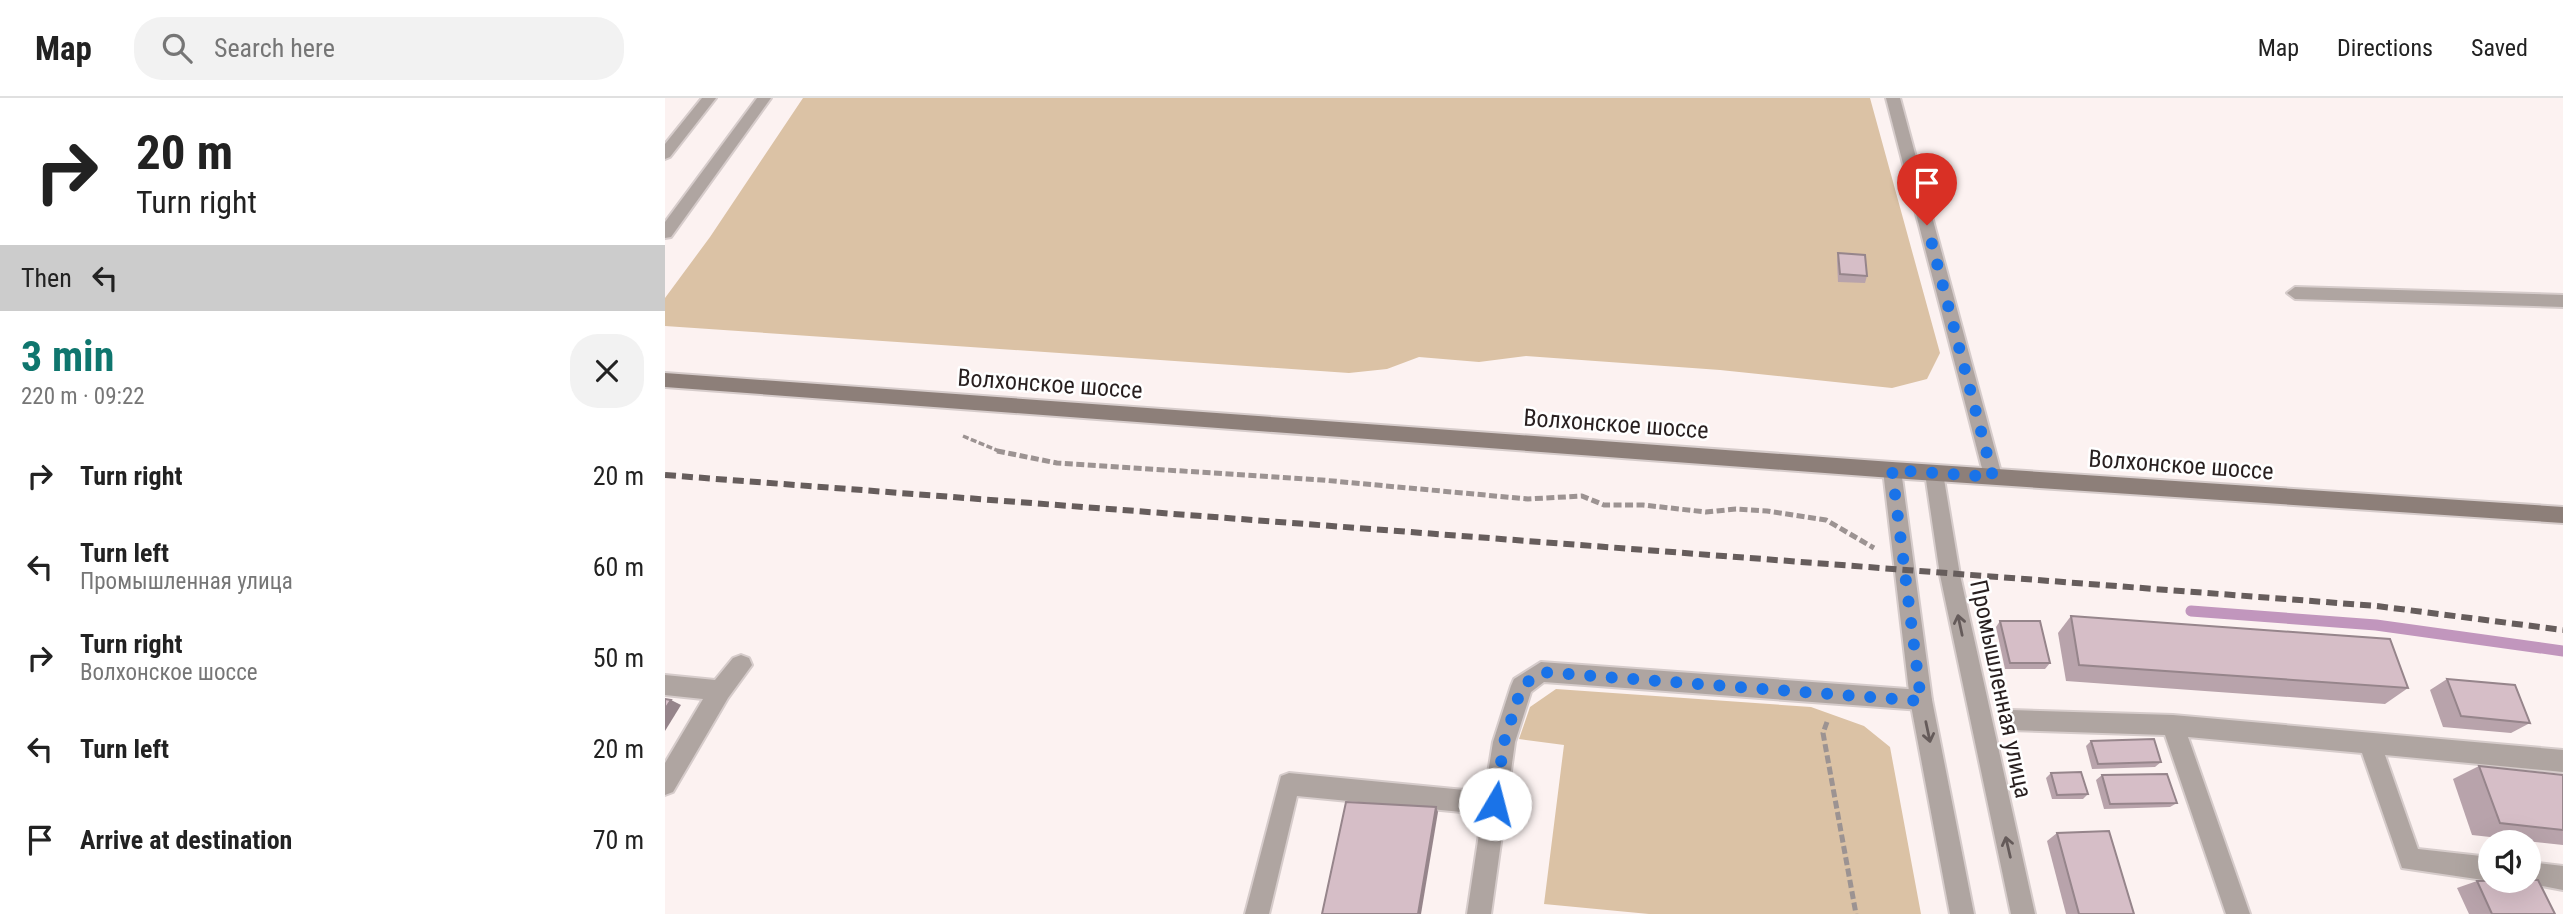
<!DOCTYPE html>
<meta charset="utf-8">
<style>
body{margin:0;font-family:"Roboto Condensed",sans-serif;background:#f2f2f2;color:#222;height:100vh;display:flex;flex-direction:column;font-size:26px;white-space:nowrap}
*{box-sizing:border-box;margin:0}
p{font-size:23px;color:#767676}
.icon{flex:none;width:38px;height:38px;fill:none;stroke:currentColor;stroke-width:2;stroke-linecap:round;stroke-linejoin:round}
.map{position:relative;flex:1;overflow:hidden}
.side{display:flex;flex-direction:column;background:#fff;width:665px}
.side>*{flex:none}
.top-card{background:#fff;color:#222;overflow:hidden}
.tools{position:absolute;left:1813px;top:732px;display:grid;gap:14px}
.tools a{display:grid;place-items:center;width:63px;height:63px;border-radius:50%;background:#fff;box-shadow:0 7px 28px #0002;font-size:35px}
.pin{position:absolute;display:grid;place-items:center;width:60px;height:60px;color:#fff;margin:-72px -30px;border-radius:50% 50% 50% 0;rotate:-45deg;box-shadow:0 0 7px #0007}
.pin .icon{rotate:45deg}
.me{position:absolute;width:77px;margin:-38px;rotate:8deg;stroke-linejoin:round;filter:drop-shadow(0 0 5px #0008)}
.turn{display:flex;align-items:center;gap:24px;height:147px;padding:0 21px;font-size:32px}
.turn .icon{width:91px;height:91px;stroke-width:2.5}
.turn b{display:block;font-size:49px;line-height:60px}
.then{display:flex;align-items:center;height:66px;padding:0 21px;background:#0003;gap:14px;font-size:26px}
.round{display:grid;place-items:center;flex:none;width:74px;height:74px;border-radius:28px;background:#f2f2f2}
.head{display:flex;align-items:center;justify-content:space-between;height:119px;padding:0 21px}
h1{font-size:42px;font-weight:700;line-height:52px;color:#0f766e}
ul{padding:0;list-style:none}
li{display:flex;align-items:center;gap:21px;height:91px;padding:0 21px}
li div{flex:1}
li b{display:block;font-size:26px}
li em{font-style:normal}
header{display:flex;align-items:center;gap:42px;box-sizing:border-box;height:98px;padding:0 35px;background:#fff;border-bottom:2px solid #e0e0e0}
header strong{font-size:33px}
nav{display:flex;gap:38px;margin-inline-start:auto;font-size:24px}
.search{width:490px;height:63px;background:#f2f2f2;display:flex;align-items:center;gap:18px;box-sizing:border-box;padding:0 24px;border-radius:28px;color:#767676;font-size:26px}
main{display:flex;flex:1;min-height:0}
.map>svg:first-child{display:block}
</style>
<header>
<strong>Map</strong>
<div class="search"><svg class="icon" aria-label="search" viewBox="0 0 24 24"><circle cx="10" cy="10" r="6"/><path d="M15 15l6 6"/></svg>Search here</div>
<nav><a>Map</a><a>Directions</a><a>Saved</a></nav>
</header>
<main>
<section class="side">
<div class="top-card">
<div class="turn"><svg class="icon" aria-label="right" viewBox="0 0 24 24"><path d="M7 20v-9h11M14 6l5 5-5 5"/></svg><div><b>20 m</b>Turn right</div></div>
<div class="then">Then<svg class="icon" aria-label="left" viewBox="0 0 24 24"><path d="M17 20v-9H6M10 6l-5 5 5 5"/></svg></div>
</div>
<div class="head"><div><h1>3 min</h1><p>220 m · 09:22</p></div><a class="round"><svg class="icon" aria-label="close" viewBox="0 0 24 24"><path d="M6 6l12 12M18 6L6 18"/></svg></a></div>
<ul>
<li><svg class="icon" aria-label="right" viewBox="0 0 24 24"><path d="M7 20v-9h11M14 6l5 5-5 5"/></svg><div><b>Turn right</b></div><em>20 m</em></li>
<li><svg class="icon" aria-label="left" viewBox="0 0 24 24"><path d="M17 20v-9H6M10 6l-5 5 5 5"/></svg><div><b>Turn left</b><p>Промышленная улица</p></div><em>60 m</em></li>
<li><svg class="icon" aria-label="right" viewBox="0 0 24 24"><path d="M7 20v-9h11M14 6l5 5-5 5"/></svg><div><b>Turn right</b><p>Волхонское шоссе</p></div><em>50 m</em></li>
<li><svg class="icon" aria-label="left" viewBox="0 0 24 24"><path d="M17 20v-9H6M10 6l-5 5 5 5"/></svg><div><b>Turn left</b></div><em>20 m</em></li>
<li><svg class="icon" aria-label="arrive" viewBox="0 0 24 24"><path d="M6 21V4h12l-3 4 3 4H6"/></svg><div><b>Arrive at destination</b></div><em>70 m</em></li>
</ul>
</section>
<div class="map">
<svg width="1898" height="816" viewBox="0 0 1898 816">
<rect width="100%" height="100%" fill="#fcf2f1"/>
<g fill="#dbc2a5">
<path d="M138 0H1205L1275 255 1262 281 1227 290 1055 272 861 258 814 264 754 259 722 271 684 275 0 228V200L45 139Z"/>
<path d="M891 591 1146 609 1199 628 1225 649 1256 816H984L879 806 899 647 854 641 865 609Z"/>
</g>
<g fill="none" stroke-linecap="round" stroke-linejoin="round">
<path stroke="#c196bd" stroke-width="11" d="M1526 513 1711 527 1898 553"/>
<defs>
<g id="service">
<path d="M37 0H51L5 59 0 61V46Z"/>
<path d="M92 0H106L6 139 0 140V124Z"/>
<path d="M1221 0H1235L1337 378 1335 383H1321L1319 378Z"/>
<path d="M1630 189 1898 197V209L1630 201 1622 195Z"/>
<path d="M76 557 84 560 87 567 63 600 8 694 0 697V665L38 601 0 597V577L50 582 68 560Z"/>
<path d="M876 564 1256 592 1264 595 1267 602 1264 609 1256 612 879 584 866 594 850 644 826 816H802L817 716 632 698 604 816H580L616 678 624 675 820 694 828 644 846 588 849 581Z"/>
<path d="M1346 612 1508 617 1898 652V674L1720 657 1753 751 1825 759V783L1737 770 1697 655 1523 639 1585 816H1561L1500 637 1346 632 1338 629 1335 622 1338 615Z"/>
<path d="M1864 764 1898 768V792L1856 784 1864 782Z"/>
</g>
<g id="tertiary">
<path d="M1227 364 1234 367 1236 372 1267 602 1309 816H1285L1245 602 1218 372 1220 367Z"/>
<path d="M1269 367 1276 370 1278 375 1295 477 1370 816H1346L1275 477 1260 375 1262 370Z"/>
</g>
<path id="secondary" d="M0 275 1227 364 1898 409V425L1227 380 0 289Z"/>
</defs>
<use href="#service" stroke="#d6cccb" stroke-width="4"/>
<use href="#tertiary" stroke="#d6cccb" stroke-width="4"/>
<use href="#secondary" stroke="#d6cccb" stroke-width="4"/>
<path stroke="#9c9392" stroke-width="3.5" stroke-dasharray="6 2.5" stroke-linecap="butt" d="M298 338 336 354"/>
<g stroke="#9c9392" stroke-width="5" stroke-dasharray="8 3.5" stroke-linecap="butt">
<path d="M332 353 392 365 657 382 863 401 917 398 939 407H978L1041 414 1071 411 1102 413 1161 422 1209 450"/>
<path d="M1162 624 1158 635 1191 816"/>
</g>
<use href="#service" fill="#afa5a1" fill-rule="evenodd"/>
<use href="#tertiary" fill="#afa5a1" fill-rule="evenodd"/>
<use href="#secondary" fill="#8d7f79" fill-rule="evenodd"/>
<path stroke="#665d5c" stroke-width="6" stroke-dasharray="11 6" stroke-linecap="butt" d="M0 377 1712 508 1898 532"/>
</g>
<g fill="#b8a3ab">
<path d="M1173 155 1202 178 1200 185 1173 184 1172 163Z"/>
<path d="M1406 518 1743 590 1720 606 1401 583 1393 535Z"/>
<path d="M1335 523 1385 565 1380 571H1340L1331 529Z"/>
<path d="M1782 581 1865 625 1846 635 1778 629 1765 592Z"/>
<path d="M1426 643 1496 664 1490 669 1427 671 1421 648Z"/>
<path d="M1814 668 1898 677V747L1807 737 1788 681Z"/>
<path d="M1386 675 1423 696 1418 701H1387L1381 680Z"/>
<path d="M1437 677 1512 705 1505 709 1439 711 1431 682Z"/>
<path d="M1392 735 1469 816H1401L1382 743Z"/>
<path d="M1812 783 1890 816H1804L1792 790Z"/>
</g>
<g fill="#96858b">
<path d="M6 602 16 607 0 633V611Z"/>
<path d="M771 709 773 714 756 816H753Z"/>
</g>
<g fill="#d6bec7" stroke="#96858b" stroke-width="2">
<path d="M1173 155 1200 157 1202 178 1175 176Z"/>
<path d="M1406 518 1725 541 1743 590 1414 567Z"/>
<path d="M1335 523H1375L1385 565H1345Z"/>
<path d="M1782 581 1850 587 1865 625 1796 618Z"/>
<path d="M0 601 6 602 0 611Z"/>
<path d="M1489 641 1496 664 1433 666 1426 643Z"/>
<path d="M1814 668 1898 677V732L1835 725Z"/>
<path d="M1416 674 1423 696 1392 697 1386 675Z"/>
<path d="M1502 676 1512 705 1445 706 1437 677Z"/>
<path d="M681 704 771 709 753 816H657Z"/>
<path d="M1444 733 1469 816H1414L1392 735Z"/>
<path d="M1864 782H1873L1890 816H1827L1812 783Z"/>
</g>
<defs><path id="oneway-shaft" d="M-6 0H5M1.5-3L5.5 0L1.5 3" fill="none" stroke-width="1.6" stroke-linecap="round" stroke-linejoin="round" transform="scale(1.75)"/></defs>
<g stroke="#655b5a">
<use href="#oneway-shaft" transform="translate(1295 527) rotate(-102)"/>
<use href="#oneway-shaft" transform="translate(1263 634) rotate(78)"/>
<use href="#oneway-shaft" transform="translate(1343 749) rotate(-103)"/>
</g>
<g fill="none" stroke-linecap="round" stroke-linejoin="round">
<path stroke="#1a73e8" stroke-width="12" stroke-dasharray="0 21.6" d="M830 706 839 644 857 588 876 574 1256 603 1227 372 1328 379 1262 127"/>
</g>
<g text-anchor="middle" stroke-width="5" stroke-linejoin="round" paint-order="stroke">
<g font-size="24" fill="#281f1f" stroke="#fff">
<text transform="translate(385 286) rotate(4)" y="8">Волхонское шоссе</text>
<text transform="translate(951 326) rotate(4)" y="8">Волхонское шоссе</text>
<text transform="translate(1516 367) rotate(4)" y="8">Волхонское шоссе</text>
<text transform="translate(1336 591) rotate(78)" y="8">Промышленная улица</text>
</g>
</g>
</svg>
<div class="tools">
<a><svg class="icon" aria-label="sound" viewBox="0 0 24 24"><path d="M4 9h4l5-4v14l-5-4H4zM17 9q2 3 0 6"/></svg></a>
</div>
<div class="pin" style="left:1262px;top:127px;background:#d93025"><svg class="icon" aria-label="arrive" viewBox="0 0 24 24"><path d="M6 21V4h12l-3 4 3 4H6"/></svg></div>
<svg class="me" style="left:830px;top:706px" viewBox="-20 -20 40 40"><circle r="19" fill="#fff"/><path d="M0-13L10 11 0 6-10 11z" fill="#1a73e8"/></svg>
</div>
</main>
